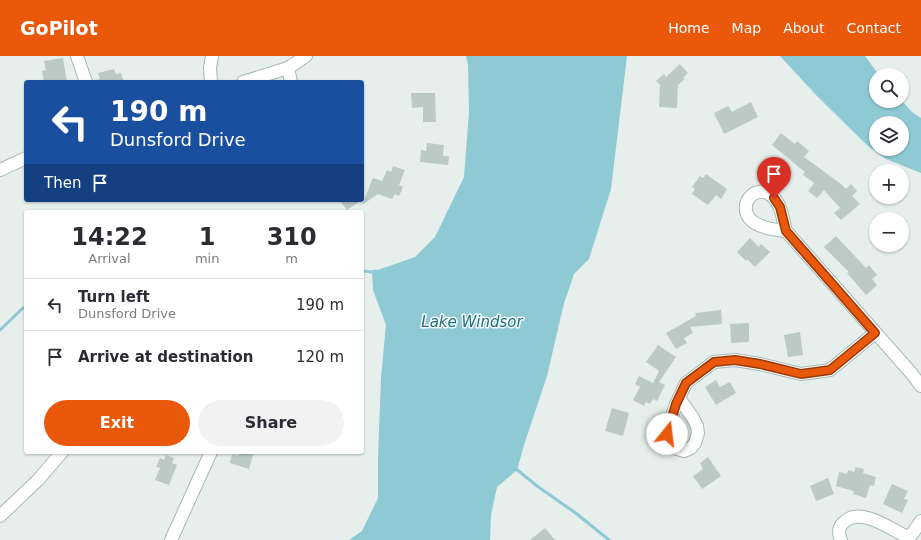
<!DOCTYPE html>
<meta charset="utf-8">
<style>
body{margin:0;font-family:"DejaVu Sans",sans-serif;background:#f2f2f3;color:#2b2b33;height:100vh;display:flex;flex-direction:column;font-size:15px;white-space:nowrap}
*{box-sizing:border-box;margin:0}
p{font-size:13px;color:#7c7c81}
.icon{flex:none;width:22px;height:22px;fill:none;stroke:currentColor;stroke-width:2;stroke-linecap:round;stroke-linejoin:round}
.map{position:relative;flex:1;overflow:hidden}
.side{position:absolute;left:24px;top:154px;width:340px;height:244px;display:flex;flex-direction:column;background:#fff;border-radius:4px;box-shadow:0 1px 3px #0004}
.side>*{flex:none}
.banner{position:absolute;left:24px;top:24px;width:340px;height:122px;border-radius:4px;box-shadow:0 1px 3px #0004;background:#1a4fa0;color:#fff;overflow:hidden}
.buttons{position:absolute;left:869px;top:12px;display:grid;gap:8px}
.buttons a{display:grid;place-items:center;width:40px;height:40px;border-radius:50%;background:#fff;box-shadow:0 1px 3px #0004;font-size:20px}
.pin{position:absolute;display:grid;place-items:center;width:34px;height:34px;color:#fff;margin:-41px -17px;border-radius:50% 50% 50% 0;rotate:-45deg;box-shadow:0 0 4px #0007}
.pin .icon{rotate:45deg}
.me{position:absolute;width:44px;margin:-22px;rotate:16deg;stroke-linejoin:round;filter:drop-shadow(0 0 3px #0008)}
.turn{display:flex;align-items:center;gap:14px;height:84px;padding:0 20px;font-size:18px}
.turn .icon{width:52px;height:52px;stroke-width:2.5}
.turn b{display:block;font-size:28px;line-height:34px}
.then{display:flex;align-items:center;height:38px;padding:0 20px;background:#0003;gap:8px;font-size:15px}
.eta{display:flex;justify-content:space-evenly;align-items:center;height:68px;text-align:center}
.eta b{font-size:24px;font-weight:700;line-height:28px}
.action{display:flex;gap:8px;margin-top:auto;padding:8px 20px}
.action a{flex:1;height:46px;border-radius:24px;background:#ea580c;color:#fff;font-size:16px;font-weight:700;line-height:46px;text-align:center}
.action a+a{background:#f2f2f3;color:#2b2b33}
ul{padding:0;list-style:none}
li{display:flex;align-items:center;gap:12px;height:52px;padding:0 20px;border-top:1px solid #e1e1e2}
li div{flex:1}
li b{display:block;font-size:15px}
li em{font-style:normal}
header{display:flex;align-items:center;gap:24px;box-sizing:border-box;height:56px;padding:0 20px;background:#ea580c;color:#fff}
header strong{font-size:19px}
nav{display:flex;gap:22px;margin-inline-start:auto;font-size:14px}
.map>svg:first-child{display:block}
</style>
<header>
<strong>GoPilot</strong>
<nav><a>Home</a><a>Map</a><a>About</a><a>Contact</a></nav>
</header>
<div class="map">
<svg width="921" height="484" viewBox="0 0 921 484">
<rect width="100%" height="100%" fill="#e6efeb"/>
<g fill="#8ec9d4" fill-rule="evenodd">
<path d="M466 0H627L611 133 589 203 574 218 564 247 547 320 524 389 517 414 497 431 491 459 490 484H349L362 475 378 442V402L381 322 386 269 373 234 372 216 415 201 435 181 464 121 469 56 468 9Z"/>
<path d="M780 0H865L879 19H876V45H902L912 56 921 62V117L886 103 869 91 817 40ZM876 67H902V93H876Z"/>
</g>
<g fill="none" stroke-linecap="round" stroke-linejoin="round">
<g stroke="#8ec9d4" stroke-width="3">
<path d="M362 215 372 216 376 215"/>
<path d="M0 274 23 252 26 251"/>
<path d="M515 412 537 430 577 458 609 484"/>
</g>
</g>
<g fill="#bbcac4">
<path d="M63 2 67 26H44L42 15 46 14 44 5Z"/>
<path d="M680 8 688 17 683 22 685 23 678 29 677 52 659 51 660 29 656 25 664 18 666 21Z"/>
<path d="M114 13 116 18 121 17 124 26H97L96 24 100 23 98 17Z"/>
<path d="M411 37H435L436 66H423V51L412 52Z"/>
<path d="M751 46 758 61 724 78 714 57 728 50 732 56Z"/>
<path d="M781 77 795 88 797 85 809 95 804 101 841 128 846 133 851 128 857 135 852 140 860 148 841 164 834 157 840 152 824 134 817 142 808 135 814 127 803 119 805 116 772 89Z"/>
<path d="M427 87 444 89 443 100H449L448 109 420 106 421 94 426 95Z"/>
<path d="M393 110 405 114 399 129 403 131 399 140 395 138 392 143 378 138 362 149 373 122 382 125 387 114 391 116Z"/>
<path d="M706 118 727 133 721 143 716 139 708 149 692 138 695 133 692 131 700 120 703 122Z"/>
<path d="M339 144H362L347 154Z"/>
<path d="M836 180 866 212 869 209 877 219 872 223 877 229 866 239 847 217 849 216 824 191Z"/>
<path d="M750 182 759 191 761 188 770 196 755 211 747 203 746 205 737 196Z"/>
<path d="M721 254 722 268 690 271 693 277 684 282 687 287 676 293 666 277 696 260 695 257Z"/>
<path d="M749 267V286L731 287 730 268Z"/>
<path d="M800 276 803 299 788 301 784 279Z"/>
<path d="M658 289 676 301 659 326 665 329 657 345 653 343 650 348 646 346 644 350 633 344 640 331 635 328 639 320 653 327 659 315 646 306Z"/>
<path d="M716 324 720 331 730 326 736 337 716 349 705 331Z"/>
<path d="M612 352 629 357 623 380 605 375Z"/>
<path d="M239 396H254L249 413 230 407 232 398 238 400Z"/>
<path d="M166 399 174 402 172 407 177 409 169 429 155 424 160 412 156 411 160 402 164 404Z"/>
<path d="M708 401 721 420 702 433 693 420 703 413 700 407Z"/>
<path d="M856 411 864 413 863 417 876 421 874 430 870 429 866 442 853 438 854 435 836 430 839 416 847 418 848 414 854 416Z"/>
<path d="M828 422 834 438 816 445 810 430Z"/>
<path d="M892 428 908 435 904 443 908 444 902 457 883 448Z"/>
<path d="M545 472 555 484H530Z"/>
</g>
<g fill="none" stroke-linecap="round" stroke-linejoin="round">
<defs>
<g id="minor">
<path d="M77 0 86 26"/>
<path d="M288 12 291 26"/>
<path d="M211 26 210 12 212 0"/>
<path d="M243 26 288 12 306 0"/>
<path d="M0 114 26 102"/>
<path d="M786 175C775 174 759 172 751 164 736 149 756 125 773 141 782 149 783 165 786 175L912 318 921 330"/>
<path d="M679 342 693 362 697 370 698 377 695 387 691 392 684 395 677 393 670 388 667 378 669 369 676 348 679 342 686 327 714 306 735 304 760 308 801 318 830 314 875 277"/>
<path d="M0 460 38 424 62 396"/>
<path d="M171 484 211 396"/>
<path d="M841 484C838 477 838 472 843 467 860 449 892 474 909 482"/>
<path d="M908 484 921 465"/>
</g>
</defs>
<use href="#minor" stroke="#a8b8b2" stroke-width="14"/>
<use href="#minor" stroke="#fff" stroke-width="12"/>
</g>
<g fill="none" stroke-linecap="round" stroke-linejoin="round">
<defs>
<path id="route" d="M667 378 676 348 686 327 714 306 735 304 760 308 801 318 830 314 875 277 786 175 780 151 774 142"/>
</defs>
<use href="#route" stroke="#983908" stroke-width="10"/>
<use href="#route" stroke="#ea580c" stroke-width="7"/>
</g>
<g text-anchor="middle" stroke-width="3" stroke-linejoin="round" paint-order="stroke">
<g font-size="15" font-style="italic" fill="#1c6f80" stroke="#f7fbf9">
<text x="472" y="271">Lake Windsor</text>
</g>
</g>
</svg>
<div class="buttons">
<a><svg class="icon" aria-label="search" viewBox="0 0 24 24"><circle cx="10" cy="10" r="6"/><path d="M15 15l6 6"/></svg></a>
<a><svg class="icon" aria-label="layers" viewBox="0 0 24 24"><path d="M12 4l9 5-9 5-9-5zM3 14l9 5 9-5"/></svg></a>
<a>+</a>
<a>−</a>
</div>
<div class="pin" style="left:774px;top:142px;background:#d93025"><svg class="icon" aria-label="arrive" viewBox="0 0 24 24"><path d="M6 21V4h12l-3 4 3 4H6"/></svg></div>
<svg class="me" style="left:667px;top:378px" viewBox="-20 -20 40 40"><circle r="19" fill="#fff"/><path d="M0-13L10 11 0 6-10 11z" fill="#ea580c"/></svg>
<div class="banner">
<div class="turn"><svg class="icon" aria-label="left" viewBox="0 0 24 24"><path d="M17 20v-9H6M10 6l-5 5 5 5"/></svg><div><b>190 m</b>Dunsford Drive</div></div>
<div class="then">Then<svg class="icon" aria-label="arrive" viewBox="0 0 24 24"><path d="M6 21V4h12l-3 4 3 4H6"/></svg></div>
</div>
<section class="side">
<div class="eta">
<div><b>14:22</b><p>Arrival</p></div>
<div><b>1</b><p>min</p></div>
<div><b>310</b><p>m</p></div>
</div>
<ul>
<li><svg class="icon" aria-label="left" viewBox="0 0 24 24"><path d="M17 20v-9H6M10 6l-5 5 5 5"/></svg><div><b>Turn left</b><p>Dunsford Drive</p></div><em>190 m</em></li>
<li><svg class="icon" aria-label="arrive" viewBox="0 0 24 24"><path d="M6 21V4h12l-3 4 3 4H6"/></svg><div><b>Arrive at destination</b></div><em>120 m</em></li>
</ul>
<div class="action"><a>Exit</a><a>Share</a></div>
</section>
</div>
